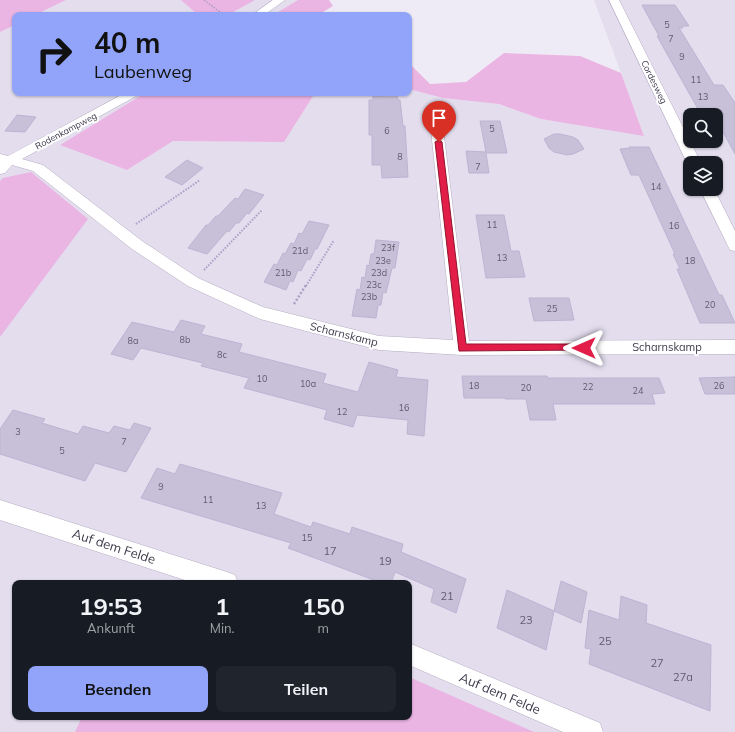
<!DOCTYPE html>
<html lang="de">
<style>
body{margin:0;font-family:Mulish,sans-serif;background:#20242c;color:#f1f3f6;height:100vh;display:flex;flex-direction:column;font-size:15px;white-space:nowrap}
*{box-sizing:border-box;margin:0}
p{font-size:13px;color:#9ea1a6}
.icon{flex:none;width:22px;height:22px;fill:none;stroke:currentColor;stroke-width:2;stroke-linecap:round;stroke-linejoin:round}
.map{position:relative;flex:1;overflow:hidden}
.drawer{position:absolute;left:12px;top:580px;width:400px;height:140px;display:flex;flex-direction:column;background:#171b24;border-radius:8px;box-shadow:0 1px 3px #0004}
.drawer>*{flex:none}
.hud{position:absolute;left:12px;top:12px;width:400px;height:84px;border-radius:8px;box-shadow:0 1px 3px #0004;background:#91a4f9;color:#111;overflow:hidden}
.tools{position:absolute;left:683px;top:108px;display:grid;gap:8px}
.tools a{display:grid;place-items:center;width:40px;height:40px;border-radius:8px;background:#171b24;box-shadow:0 1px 3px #0004;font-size:20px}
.pin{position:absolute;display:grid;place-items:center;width:34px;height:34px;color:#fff;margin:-41px -17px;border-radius:50% 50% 50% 0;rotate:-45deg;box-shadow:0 0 4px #0007}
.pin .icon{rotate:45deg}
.me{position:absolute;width:44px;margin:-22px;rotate:270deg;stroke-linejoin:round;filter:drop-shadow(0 0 3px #0008)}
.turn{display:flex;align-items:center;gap:14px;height:84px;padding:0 16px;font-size:18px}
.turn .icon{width:52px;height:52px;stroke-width:2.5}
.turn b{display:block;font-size:28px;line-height:34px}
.eta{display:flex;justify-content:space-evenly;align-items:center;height:68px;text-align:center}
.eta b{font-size:24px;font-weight:700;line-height:28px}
.primary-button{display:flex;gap:8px;margin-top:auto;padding:8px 16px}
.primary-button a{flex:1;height:46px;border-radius:8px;background:#91a4f9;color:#111;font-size:16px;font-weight:700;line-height:46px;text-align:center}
.primary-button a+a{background:#20242c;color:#f1f3f6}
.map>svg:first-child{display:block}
</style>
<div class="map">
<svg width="735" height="732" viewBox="0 0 735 732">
<rect width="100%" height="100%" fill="#efebf6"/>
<g fill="#e3ddee" fill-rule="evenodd">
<path d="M66 0H181L198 15H35Z"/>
<path d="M255 0H298L273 15H228Z"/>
<path d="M594 0H735V732H0V32L15 25V93H145L60 145 127 170 173 141 284 142 315 93H409V89L443 98 499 104 541 119 644 135ZM690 115H716V141H690ZM690 163H716V189H690ZM15 583H409V717H15Z"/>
</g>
<g fill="#eab4e3">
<path d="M0 0H66L35 15H15V25L0 32Z"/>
<path d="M181 0H255L228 15H198Z"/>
<path d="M298 0H329L333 6 318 15H273Z"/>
<path d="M504 53 580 56 621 73 644 136 541 119 499 104 443 98 409 89V63L430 84 466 82Z"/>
<path d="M145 93H315L284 142 173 141 127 170 60 145Z"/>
<path d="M31 172 88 219 0 337V181L3 178Z"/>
<path d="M409 677 534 732H75L82 717H409Z"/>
</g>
<g fill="#c7c0d8" stroke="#bdb4d3">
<path d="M642 5H675L689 26H682L683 28H679L714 85H723L735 103V154L716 119V115H714L710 109H698L657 36H659Z"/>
<path d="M397 95 398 100H400L403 126H405L408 177 382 178 381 165H372V135H369V100H373V96Z"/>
<path d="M17 115 36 117 25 132 5 131Z"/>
<path d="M480 121H500L507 153H486L489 173H469L466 151 486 152Z"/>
<path d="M554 134H560L573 137 578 140 584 149 573 154 567 155 554 152 549 148 544 139Z"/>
<path d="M629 147H649L719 295H722L735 323H700L677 269H680L673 254H675L639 175H631L620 149 630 148Z"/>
<path d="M187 160 203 168 182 185 165 177Z"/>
<path d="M245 189 264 195 249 214 247 213 239 223H236L229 232 227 231 207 254 188 248 206 225H208L216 216H218L235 198 238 199Z"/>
<path d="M476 215H504L511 251H519L525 277 486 278Z"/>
<path d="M309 221 329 225 317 249H315L310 260 307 259 301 271 298 270 293 282 290 281 286 290 264 282 274 264 277 265 283 253 285 254 291 243 294 244 299 233 302 234Z"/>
<path d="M376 240 399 242 395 268H392L386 293 383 292 381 305H378L376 318 352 316 357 289 360 290 362 277 365 278 367 265 369 266 371 254H374Z"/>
<path d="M529 298H569L574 320 534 321Z"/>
<path d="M181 320 205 326 201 334 242 344 239 352 326 374 323 383 358 392 369 362 398 370 396 377 428 380 424 436 407 434 408 420 357 415 353 427 324 419 327 410 244 388 249 378 201 366 203 363 141 348 133 360 111 354 132 322 174 332Z"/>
<path d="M462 376H547L548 378H659L665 393 652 394 655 404H553L556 420H530L526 399H505V398H464Z"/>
<path d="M735 377V394H705L699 378Z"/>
<path d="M13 410 45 419 42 423 78 434 83 426 109 433 114 426 130 430 134 423 151 428 126 472 95 463 85 481 0 454V429Z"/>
<path d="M180 464 282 493 274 514 311 527 313 522 350 534 352 527 403 544 401 552 466 579 456 613 431 602 434 589 395 572 391 583H382L288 548 291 543 141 498 157 468 175 474Z"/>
<path d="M561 581 587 592 581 623 554 611Z"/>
<path d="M507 590 554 611 546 650 497 628Z"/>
<path d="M621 596 647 605 646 623 711 645 710 711 589 664 591 649 585 648 589 610 619 620Z"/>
</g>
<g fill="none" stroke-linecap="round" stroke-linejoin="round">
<defs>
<g id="street">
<path d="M273 0H285L264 15H252Z"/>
<path d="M609 0H619L701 163H690V166L687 163Z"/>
<path d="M125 93H140L138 95 22 159 43 165 142 241 198 278 263 307 379 336 453 340 429 111 431 108H439L441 111 469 341 735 340V354L462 355 379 350 260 319 188 286 132 249 33 171 12 165 5 173 0 174V154L8 156Z"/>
<path d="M700 189H714L735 231V251L730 250 728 246Z"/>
<path d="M0 500 227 572 235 575 238 583H194L0 520Z"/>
<path d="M409 643 600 723 603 732H563L409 665Z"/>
</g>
</defs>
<use href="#street" stroke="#b4adc2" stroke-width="1"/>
<path stroke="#ab9fc4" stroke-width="1.5" stroke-dasharray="1.5 1.5" stroke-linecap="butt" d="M204 0 224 15"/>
<g stroke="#ab9fc4" stroke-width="2" stroke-dasharray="1.5 1.5" stroke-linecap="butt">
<path d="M136 224 200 180"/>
<path d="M204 270 262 210"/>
<path d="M306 286 334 240"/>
</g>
<path stroke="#ab9fc4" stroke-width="2.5" stroke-dasharray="2 2" stroke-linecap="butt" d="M294 304 306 285"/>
<use href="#street" fill="#fff" fill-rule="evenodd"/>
</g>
<path fill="#e11d48" stroke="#92132f" d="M439 140 442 142 466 344H584L588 348 587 350 459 351 435 142Z"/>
<g text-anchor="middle" stroke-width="4" stroke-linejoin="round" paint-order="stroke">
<g font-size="9" fill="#605b6e">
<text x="667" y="28">5</text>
<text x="671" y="42">7</text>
<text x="682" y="60">9</text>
<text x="696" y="83">11</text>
<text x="703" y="100">13</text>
<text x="492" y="132">5</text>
<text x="387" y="134">6</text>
<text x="400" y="160">8</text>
<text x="478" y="170">7</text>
<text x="656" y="190">14</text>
<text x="492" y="228">11</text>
<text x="674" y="229">16</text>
<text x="388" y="251">23f</text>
<text x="300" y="254">21d</text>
<text x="502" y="261">13</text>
<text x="383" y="264">23e</text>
<text x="690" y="264">18</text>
<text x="283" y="276">21b</text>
<text x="379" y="276">23d</text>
<text x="374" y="288">23c</text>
<text x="369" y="300">23b</text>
<text x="710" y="308">20</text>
<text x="552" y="312">25</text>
<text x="185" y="343">8b</text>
<text x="133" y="344">8a</text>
<text x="222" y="358">8c</text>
<text x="262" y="382">10</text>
<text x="308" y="387">10a</text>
<text x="474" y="389">18</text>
<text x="719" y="389">26</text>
<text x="588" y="390">22</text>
<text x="526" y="391">20</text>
<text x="638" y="394">24</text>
<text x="404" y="411">16</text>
<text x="342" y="415">12</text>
<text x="18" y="435">3</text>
<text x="124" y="445">7</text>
<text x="62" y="454">5</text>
<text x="161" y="490">9</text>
<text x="208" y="503">11</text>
<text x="261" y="509">13</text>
<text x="307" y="541">15</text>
</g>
<g font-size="9" fill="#3e394a" stroke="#fff">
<text transform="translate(654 82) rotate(64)" y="3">Cordesweg</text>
<text transform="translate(66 131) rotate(-28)" y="3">Rodenkampweg</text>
</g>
<g font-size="11" fill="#3e394a" stroke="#fff">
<text transform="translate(344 334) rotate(14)" y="4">Scharnskamp</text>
<text x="667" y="351">Scharnskamp</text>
</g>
<g font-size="11" fill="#605b6e">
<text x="330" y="555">17</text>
<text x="385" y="565">19</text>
<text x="447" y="600">21</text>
<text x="526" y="624">23</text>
<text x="605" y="645">25</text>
<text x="657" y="667">27</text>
<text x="683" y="681">27a</text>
</g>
<g font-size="13" fill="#3e394a" stroke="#fff">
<text transform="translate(114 546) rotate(18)" y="5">Auf dem Felde</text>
<text transform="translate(500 693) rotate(23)" y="5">Auf dem Felde</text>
</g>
</g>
</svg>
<div class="tools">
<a><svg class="icon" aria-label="search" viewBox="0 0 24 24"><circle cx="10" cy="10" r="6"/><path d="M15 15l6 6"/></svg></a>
<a><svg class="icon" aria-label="layers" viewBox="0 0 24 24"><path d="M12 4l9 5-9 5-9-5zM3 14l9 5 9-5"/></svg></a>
</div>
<div class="pin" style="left:439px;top:142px;background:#d93025"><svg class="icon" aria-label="arrive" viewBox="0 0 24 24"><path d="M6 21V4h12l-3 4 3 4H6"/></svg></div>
<svg class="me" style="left:584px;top:348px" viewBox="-20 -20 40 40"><path d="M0-17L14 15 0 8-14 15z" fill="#e11d48" stroke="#fff" stroke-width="4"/></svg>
<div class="hud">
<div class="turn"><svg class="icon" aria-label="right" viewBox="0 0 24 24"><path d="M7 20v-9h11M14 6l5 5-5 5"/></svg><div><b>40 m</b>Laubenweg</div></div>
</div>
<section class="drawer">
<div class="eta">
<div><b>19:53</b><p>Ankunft</p></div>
<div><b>1</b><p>Min.</p></div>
<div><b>150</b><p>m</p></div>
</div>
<div class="primary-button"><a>Beenden</a><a>Teilen</a></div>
</section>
</div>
